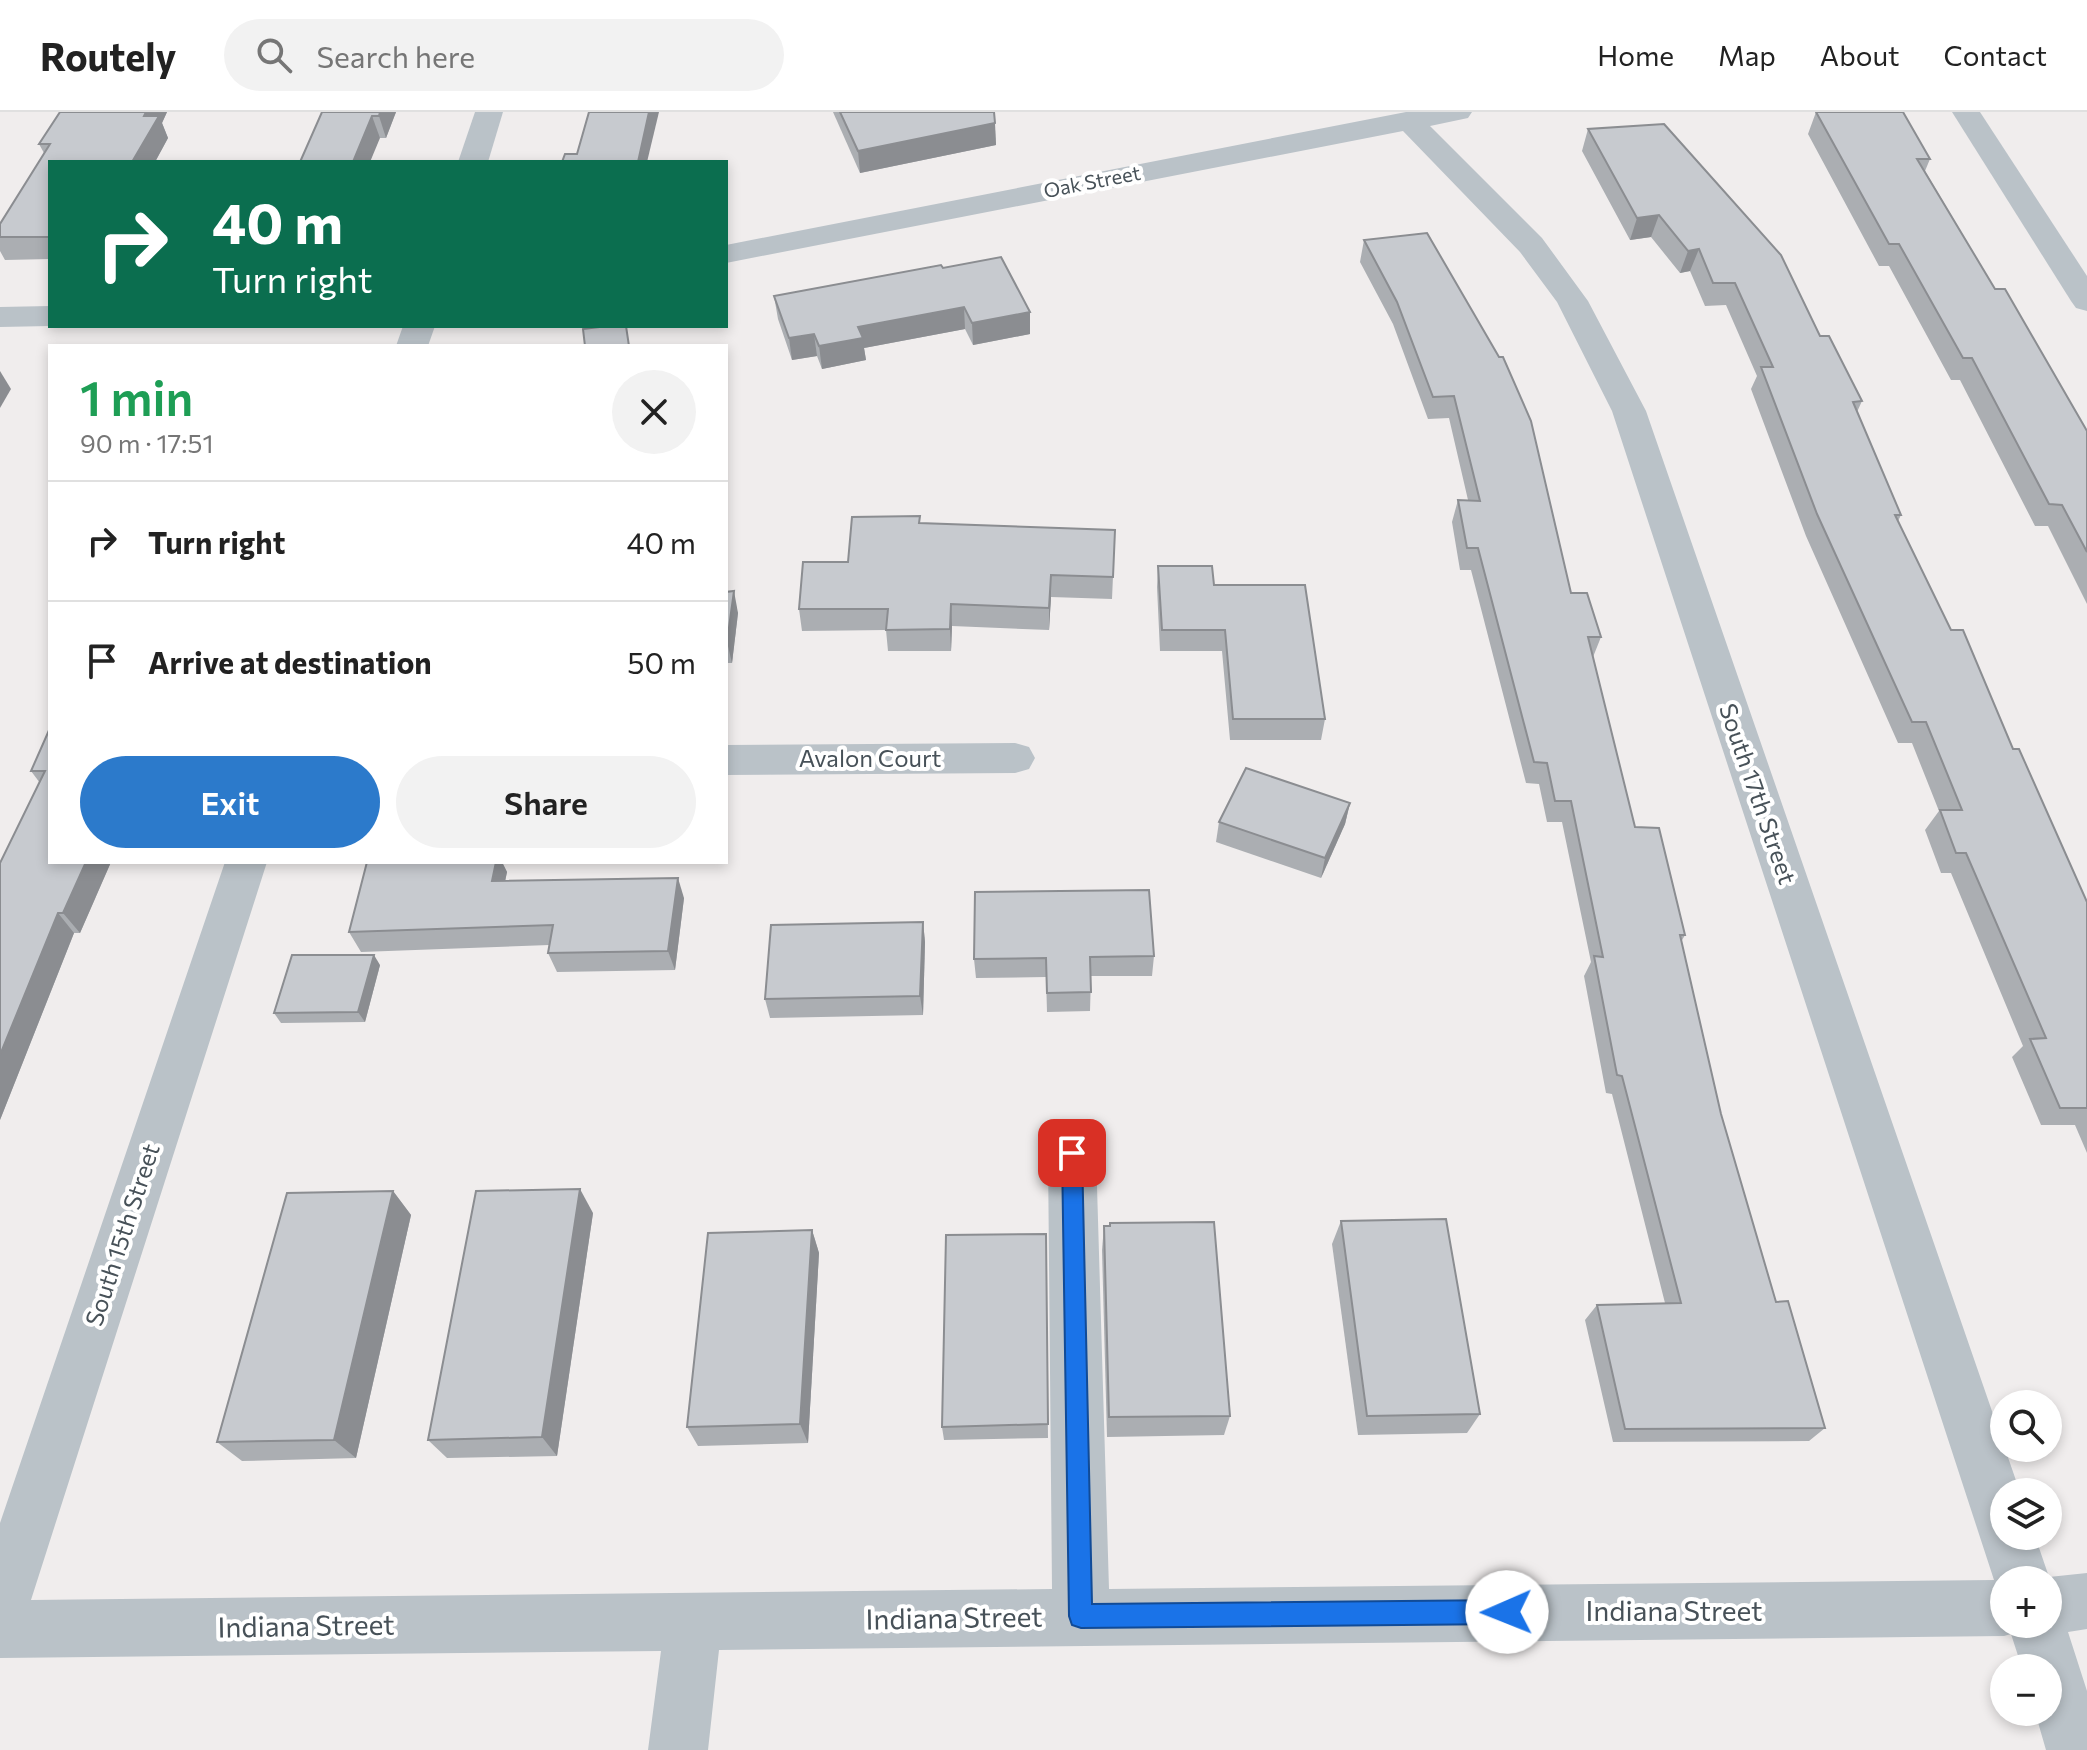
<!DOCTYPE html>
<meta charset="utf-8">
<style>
body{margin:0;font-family:Commissioner,sans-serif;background:#f2f2f2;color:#222;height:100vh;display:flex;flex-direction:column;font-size:30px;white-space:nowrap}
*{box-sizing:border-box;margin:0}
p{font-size:26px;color:#767676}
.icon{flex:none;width:44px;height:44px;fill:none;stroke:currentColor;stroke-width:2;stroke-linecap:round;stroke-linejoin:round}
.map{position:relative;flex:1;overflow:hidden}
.panel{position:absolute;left:48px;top:232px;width:680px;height:520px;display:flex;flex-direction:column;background:#fff;border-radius:0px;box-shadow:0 4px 12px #0003}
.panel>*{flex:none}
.top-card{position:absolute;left:48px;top:48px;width:680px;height:168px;border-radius:0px;box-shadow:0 4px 12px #0003;background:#0b6e4f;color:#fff;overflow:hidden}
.tools{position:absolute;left:1990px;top:1278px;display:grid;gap:16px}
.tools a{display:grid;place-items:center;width:72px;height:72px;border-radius:50%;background:#fff;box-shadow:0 4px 12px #0003;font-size:40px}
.pin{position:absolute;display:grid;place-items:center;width:68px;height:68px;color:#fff;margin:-34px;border-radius:16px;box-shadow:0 4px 12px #0006}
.me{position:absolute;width:88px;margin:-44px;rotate:269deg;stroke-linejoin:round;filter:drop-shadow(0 0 6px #0008)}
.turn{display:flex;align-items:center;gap:28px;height:168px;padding:0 32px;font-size:36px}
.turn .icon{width:104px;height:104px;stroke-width:2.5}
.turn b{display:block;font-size:56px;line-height:68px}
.round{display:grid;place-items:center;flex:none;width:84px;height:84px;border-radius:42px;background:#f2f2f2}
.head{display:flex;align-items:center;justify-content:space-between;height:136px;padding:0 32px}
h1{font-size:48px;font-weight:600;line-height:60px;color:#1e9e55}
.cta{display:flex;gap:16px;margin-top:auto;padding:16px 32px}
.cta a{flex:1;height:92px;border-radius:48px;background:#2c7acb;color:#fff;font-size:32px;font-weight:600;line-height:92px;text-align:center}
.cta a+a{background:#f2f2f2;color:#222}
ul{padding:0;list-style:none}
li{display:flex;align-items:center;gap:24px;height:120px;padding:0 32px;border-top:2px solid #e0e0e0}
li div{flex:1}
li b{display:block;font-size:30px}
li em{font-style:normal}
header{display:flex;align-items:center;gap:48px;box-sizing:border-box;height:112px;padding:0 40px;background:#fff;border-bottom:2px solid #e0e0e0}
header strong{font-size:38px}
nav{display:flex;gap:44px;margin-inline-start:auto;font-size:28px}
.search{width:560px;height:72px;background:#f2f2f2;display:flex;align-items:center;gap:20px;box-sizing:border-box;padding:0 28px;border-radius:44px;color:#767676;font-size:30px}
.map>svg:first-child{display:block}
</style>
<header>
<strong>Routely</strong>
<div class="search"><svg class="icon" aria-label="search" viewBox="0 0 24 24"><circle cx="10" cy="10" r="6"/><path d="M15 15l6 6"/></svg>Search here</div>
<nav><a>Home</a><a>Map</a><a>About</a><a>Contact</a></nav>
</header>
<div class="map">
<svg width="2087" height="1638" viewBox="0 0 2087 1638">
<rect width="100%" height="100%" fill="#f0eded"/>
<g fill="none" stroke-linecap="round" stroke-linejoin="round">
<g fill="#bac2c8" fill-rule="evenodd">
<path d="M475 0H503L488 50H458Z"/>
<path d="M1406 0H1472L1468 6 1430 14 1542 126 1588 189 1646 299 2020 1380H2004V1424H2035L2049 1465 2087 1461V1517L2068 1520 2087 1579V1638H2046L2035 1600H2048V1556H2022L2011 1522 2004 1524 719 1538 708 1638H648L661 1539 0 1546V1411L225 750H267L31 1488 1052 1477 1048 1041 1055 1026 1072 1019 1089 1026 1096 1041 1109 1477 1994 1468 1612 299 1557 190 1520 140 1403 19 726 151V133ZM2004 1468H2048V1512H2004Z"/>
<path d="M1952 0H1980L2087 164V199L2076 196 2071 189Z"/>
<path d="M50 194V214L0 215V195Z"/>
<path d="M403 214H435L428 234H396Z"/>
<path d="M1015 631 1029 635 1035 646 1029 657 1015 661 726 663V633Z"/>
</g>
</g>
<g fill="#abaeb2">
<path d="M60 0H167L162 11 168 26 155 50H50V147L5 148 0 139V112L44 41 39 32Z"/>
<path d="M322 0H396L386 26H380Z"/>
<path d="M833 0H994L996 33 860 61Z"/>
<path d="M1816 0 1930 47 1925 59 1995 177 2087 319V492L2048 414H2035L1960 268H1951L1889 154H1879L1808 22Z"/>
<path d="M1588 17 1820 224 1862 289 1857 300 1901 403 1898 409 1951 518 2013 637 2087 790V1041L2075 1013H2041L2012 945 2023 934 1951 761H1941L1925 718 1939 699 1912 631H1898L1806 424 1751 277 1757 264 1726 193 1705 194 1690 159 1680 161 1651 125 1630 128 1582 39Z"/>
<path d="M1364 128 1571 481 1601 525 1593 545 1635 715 1685 823 1681 830 1721 1002 1776 1190 1825 1316 1809 1329 1613 1330 1585 1208 1597 1193 1665 1191 1612 982 1606 981 1584 864 1591 850 1562 710H1547L1539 672 1526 671 1471 458H1460L1452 410 1458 388H1468L1449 306 1428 307 1393 212 1360 150Z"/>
<path d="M943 156 1030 200V222L973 233 965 217 864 236 866 248 822 257 817 244 792 248 778 207 774 184Z"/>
<path d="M920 404V411L1115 418 1112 487 1051 485 1049 518 952 514 951 539H888L886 518 802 519 799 497 848 450Z"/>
<path d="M1158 454 1214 473 1325 607 1321 628H1230L1222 539H1160L1157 475Z"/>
<path d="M726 480 738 501 732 551H726Z"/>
<path d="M50 616V750H111L80 821H74L0 1008 40 671 31 659Z"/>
<path d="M1350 691 1345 712 1321 766 1216 730 1219 710Z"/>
<path d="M367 750H502L507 760 505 769 684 786 675 858 557 860 548 841 549 833 361 840 349 820Z"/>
<path d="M923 810 925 830 923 903 770 906 765 887Z"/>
<path d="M1154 844 1152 864H1091L1090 899 1047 900 1046 865 976 866 974 847Z"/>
<path d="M380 853 365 910 281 911 274 901Z"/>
<path d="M393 1079 411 1103 356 1346 242 1349 217 1330Z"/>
<path d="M593 1101 557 1344 447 1346 428 1328Z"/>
<path d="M1341 1109 1480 1302 1467 1321 1358 1323 1332 1132Z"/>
<path d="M1104 1114 1230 1304 1224 1323 1107 1325 1102 1138Z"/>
<path d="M812 1118 819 1141 808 1331 698 1334 687 1315Z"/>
<path d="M1046 1122 1048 1326 944 1328 942 1315Z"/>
</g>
<g fill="#8b8d91">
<path d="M146 0H167L162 11 168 26 155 50H132Z"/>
<path d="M380 0H396L386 26 379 4Z"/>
<path d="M649 0H659L647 50H638Z"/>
<path d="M372 4 380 26 370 50H353Z"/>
<path d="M995 11 996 33 860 61 858 39Z"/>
<path d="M1659 103 1651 125 1630 128 1637 106Z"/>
<path d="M1699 137 1690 159 1680 161 1688 139Z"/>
<path d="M964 195 965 217 864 236 866 248 822 257 819 234 858 215Z"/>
<path d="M1030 200V222L973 233 972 211Z"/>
<path d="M814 222 817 244 792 248 789 226Z"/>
<path d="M0 259 11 277 0 296Z"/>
<path d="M1051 463V485L1049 518V496Z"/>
<path d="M734 479 738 501 732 551 727 530Z"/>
<path d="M951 492 952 514 951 539 950 517Z"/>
<path d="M1350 691 1345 712 1321 766 1325 746Z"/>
<path d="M86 750H111L80 821 63 801Z"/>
<path d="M496 750H502L507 760 501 789 492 769Z"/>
<path d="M678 766 684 786 675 858 668 839Z"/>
<path d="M58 801 74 821 0 1008V943Z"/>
<path d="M923 810 925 830 923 903 920 884Z"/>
<path d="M374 843 380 853 365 910 358 900Z"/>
<path d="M580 1077 593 1101 557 1344 542 1325Z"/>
<path d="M393 1079 411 1103 356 1346 334 1328Z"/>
<path d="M812 1118 819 1141 808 1331 800 1312Z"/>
</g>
<g fill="#c7cacf" stroke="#8b8d91" stroke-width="2">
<path d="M60 0H146L144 4H159L132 50H50V125H0V112L50 32H39Z"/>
<path d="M322 0H380L379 4H372L353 50H300Z"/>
<path d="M589 0H649L638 50H562L565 42H577Z"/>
<path d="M840 0H994L995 11 858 39Z"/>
<path d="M1816 0H1903L1930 47H1917L1995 177H2005L2087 319V440L2062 393 2049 392 1972 246H1963L1899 132H1889Z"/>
<path d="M1664 12 1781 143 1820 224H1829L1862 289 1853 290 1901 403H1895L1951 518H1963L2013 637H2019L2087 790V996H2060L2030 927 2046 926 1966 741H1956L1940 698H1962L1926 610H1912L1817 402 1761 255H1773L1735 171H1713L1699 137 1688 139 1659 103 1637 106 1588 17Z"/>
<path d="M1427 121 1499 245H1503L1531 309 1571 481H1587L1601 525H1588L1635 715 1659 716 1685 823H1680L1721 1002 1776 1190 1788 1189 1825 1316 1625 1317 1597 1193 1681 1191 1622 964 1617 963 1594 844 1603 845 1571 689H1555L1547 651 1534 650 1478 436H1467L1458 388 1480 389 1454 284 1433 285 1397 190 1364 128Z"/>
<path d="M1001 145 1030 200 972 211 964 195 858 215 863 226 819 234 814 222 789 226 774 184 941 153 943 156Z"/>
<path d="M608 214H626L629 234H585L583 217Z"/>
<path d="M920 404 919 411 1115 418 1113 465 1051 463 1049 496 951 492 950 517 886 518 888 497H799L803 450H848L852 405Z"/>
<path d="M1158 454H1212L1214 473H1305L1325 607H1233L1225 518H1162Z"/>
<path d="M734 479 727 530H726V480Z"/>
<path d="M50 616V750H86L63 801H58L0 943V751L45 659H31Z"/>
<path d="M1246 656 1350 691 1325 746 1219 710Z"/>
<path d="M367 750H496L492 769 678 766 668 839 548 841 553 813 349 820Z"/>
<path d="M1149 778 1154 844 1090 845 1091 880 1047 881 1046 846 974 847 975 780Z"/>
<path d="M923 810 920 884 765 887 771 813Z"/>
<path d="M292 843H374L358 900 274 901Z"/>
<path d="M580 1077 542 1325 428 1328 476 1079Z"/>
<path d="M393 1079 334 1328 217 1330 287 1081Z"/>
<path d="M1446 1107 1480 1302 1367 1304 1341 1109Z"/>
<path d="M1214 1110 1230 1304 1109 1305 1104 1114H1110V1111Z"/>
<path d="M812 1118 800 1312 687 1315 708 1121Z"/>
<path d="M1046 1122 1048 1312 942 1315 946 1123Z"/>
</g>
<path fill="#1a73e8" stroke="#114b97" stroke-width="2" d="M1072 1032 1079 1034 1082 1041 1092 1492 1507 1488 1515 1492 1519 1500 1515 1509 1507 1512 1081 1516 1072 1513 1069 1504 1062 1041 1065 1034Z"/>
<g text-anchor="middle" stroke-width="8" stroke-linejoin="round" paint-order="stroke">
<g font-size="20" fill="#475158" stroke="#fff">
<text transform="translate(1092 70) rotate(-11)" y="7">Oak Street</text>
</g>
<g font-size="24" fill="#475158" stroke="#fff">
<text x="870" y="655">Avalon Court</text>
<text transform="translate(1757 682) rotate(71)" y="8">South 17th Street</text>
<text transform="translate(123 1123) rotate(-72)" y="8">South 15th Street</text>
</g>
<g font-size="28" fill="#475158" stroke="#fff">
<text x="1674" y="1509">Indiana Street</text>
<text transform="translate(954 1506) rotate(-1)" y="10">Indiana Street</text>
<text transform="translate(306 1514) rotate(-1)" y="10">Indiana Street</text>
</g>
</g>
</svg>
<div class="tools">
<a><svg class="icon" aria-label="search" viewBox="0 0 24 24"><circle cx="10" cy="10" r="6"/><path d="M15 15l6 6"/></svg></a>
<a><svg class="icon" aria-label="layers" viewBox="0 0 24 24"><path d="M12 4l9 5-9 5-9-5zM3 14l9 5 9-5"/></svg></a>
<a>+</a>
<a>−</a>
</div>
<div class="pin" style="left:1072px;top:1041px;background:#d93025"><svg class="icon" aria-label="arrive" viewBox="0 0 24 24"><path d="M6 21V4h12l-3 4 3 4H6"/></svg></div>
<svg class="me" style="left:1507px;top:1500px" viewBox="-20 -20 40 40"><circle r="19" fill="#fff"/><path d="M0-13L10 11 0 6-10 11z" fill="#1a73e8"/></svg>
<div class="top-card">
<div class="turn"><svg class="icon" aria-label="right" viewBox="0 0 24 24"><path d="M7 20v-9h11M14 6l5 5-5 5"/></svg><div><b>40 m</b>Turn right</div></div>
</div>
<section class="panel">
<div class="head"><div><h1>1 min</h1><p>90 m · 17:51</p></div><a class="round"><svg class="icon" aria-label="close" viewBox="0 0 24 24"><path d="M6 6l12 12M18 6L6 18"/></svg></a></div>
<ul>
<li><svg class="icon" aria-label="right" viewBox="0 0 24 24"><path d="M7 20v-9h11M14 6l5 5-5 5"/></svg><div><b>Turn right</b></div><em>40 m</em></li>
<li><svg class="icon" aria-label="arrive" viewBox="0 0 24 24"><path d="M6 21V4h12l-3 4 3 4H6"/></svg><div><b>Arrive at destination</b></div><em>50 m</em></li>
</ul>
<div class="cta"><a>Exit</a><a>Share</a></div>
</section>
</div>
